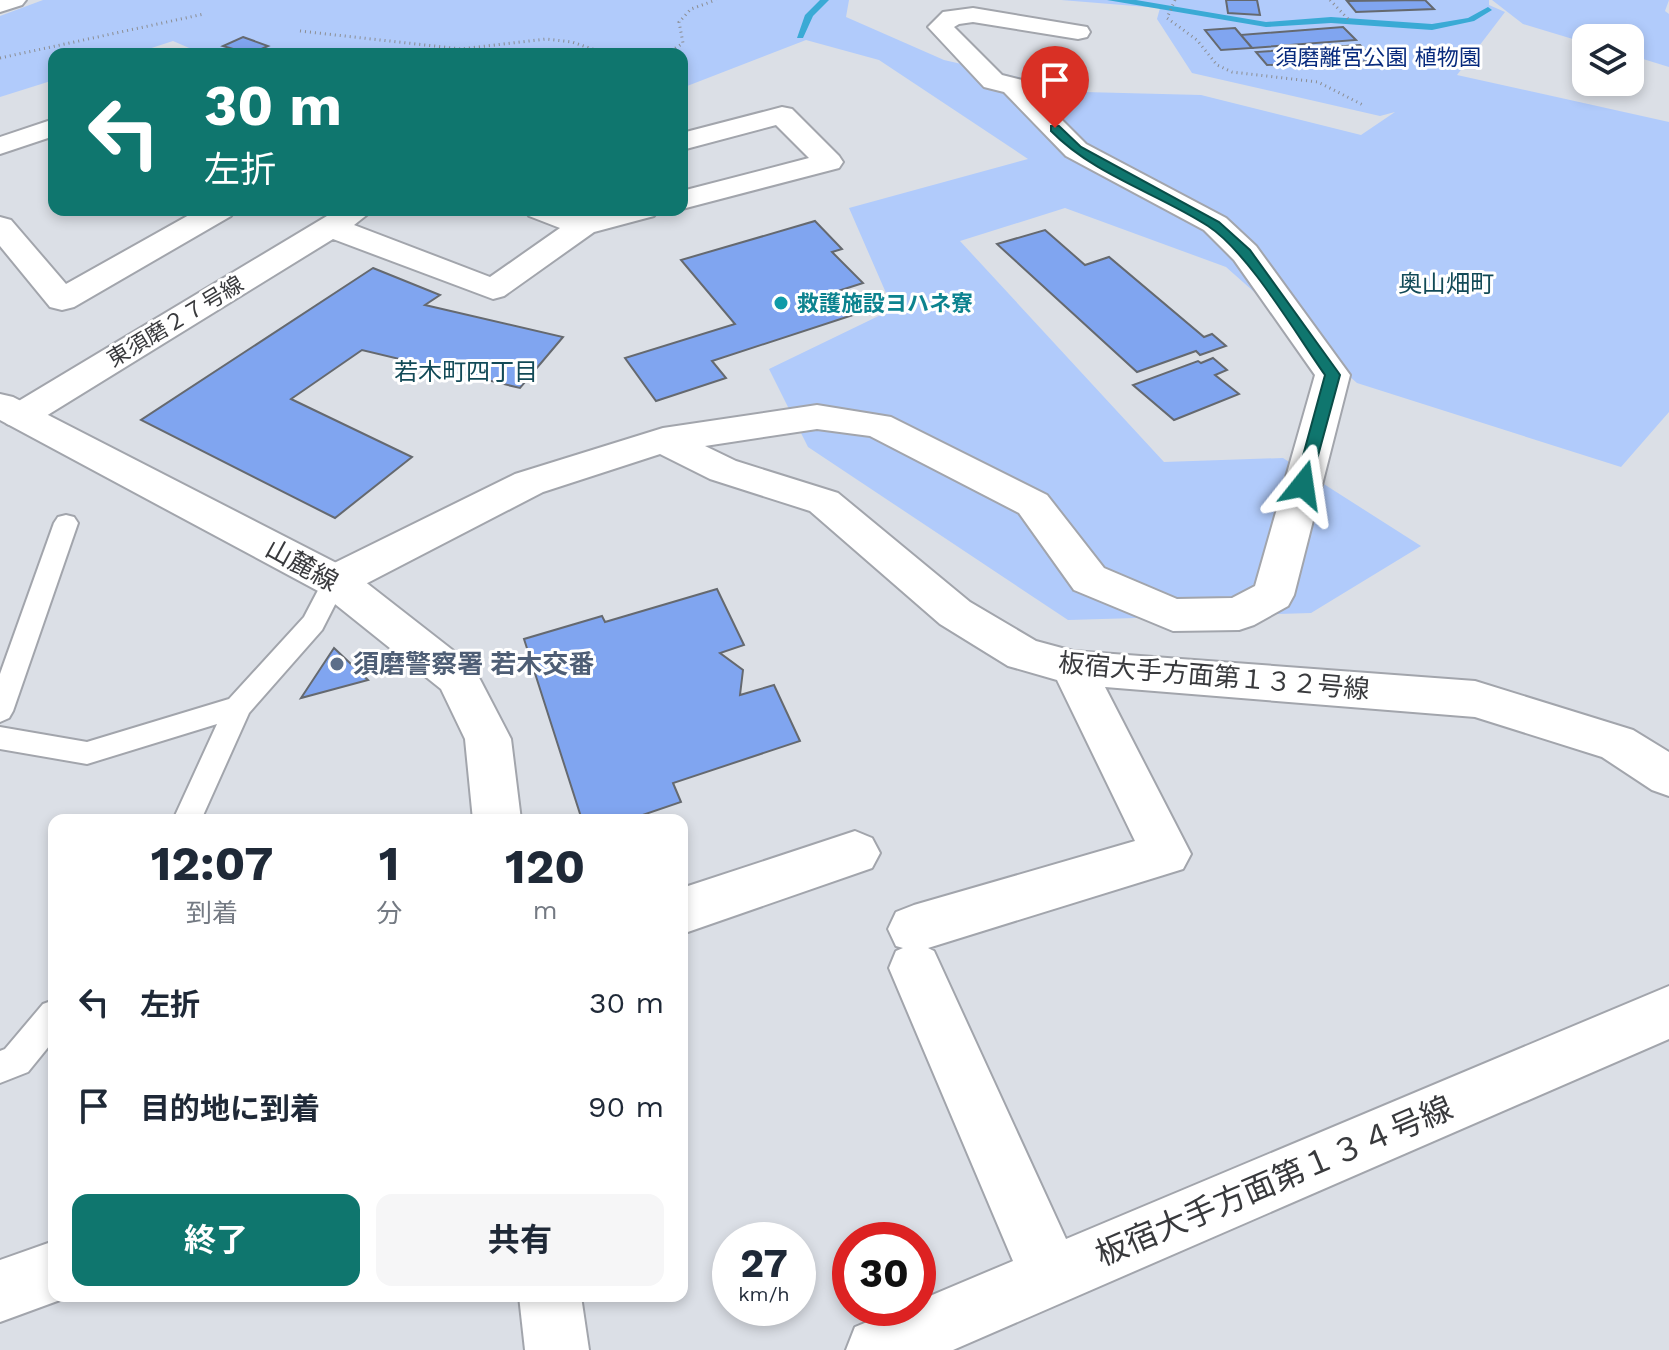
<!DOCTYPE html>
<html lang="ja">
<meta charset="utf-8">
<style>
body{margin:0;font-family:"Work Sans","Noto Sans JP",sans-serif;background:#f6f6f7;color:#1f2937;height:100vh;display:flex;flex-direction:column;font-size:30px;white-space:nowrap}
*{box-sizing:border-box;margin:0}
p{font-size:26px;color:#747a83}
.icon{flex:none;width:44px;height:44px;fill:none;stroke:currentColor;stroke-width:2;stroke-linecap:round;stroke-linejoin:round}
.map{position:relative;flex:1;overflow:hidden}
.side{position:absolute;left:48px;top:814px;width:640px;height:488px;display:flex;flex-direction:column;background:#fff;border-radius:16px;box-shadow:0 4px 12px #0003}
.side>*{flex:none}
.guide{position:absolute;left:48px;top:48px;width:640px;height:168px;border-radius:16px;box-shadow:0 4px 12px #0003;background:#0f766e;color:#fff;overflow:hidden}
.tools{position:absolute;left:1572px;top:24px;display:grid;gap:16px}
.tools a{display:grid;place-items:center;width:72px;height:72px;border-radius:16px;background:#fff;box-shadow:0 4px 12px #0003;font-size:40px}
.speed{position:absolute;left:712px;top:1222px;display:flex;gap:16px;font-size:40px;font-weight:700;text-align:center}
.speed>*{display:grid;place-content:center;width:104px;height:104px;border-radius:50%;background:#fff;box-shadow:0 4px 12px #0003;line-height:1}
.speed small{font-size:20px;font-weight:400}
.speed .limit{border:12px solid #d22;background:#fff;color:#111}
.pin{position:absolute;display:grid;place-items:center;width:68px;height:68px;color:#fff;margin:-82px -34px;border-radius:50% 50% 50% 0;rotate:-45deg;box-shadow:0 0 8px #0007}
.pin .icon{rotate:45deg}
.me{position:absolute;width:88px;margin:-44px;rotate:15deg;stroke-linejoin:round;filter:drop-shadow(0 0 6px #0008)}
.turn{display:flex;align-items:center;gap:28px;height:168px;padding:0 24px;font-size:36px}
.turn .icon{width:104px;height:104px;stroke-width:2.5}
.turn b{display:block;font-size:56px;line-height:68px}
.eta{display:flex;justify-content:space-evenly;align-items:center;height:136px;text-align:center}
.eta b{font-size:48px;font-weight:700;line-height:56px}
.button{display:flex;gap:16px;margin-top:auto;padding:16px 24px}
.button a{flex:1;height:92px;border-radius:16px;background:#0f766e;color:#fff;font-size:32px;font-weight:700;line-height:92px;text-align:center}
.button a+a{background:#f6f6f7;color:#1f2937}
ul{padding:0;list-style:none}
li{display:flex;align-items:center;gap:24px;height:104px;padding:0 24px}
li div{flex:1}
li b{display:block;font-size:30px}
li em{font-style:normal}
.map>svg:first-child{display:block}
</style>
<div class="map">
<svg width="1669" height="1350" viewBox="0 0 1669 1350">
<rect width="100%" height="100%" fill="#dbdfe6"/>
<g fill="#b1cbfb">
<path d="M43 0H849L846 17 944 60 1084 92 1201 95 1361 135 1395 112 1380 116 1192 73 1157 19 1160 8 1061 0H1489V5L1505 12 1457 75 1669 122V412L1621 467 1357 383 1226 267 1065 208 960 241 1164 462 1283 458 1421 546 1311 613 1068 620 808 447 769 369 893 309 849 208 1028 159 879 60 806 40 682 88V54H203L173 41 133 54H54V80L0 97V16Z"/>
<path d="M1492 0H1669L1665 11 1669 14V67L1630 55V38H1586V43L1523 24Z"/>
</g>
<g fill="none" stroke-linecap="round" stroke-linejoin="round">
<g fill="#3aaad5" fill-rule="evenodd">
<path d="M820 0H829L813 16 803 38H797L805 15Z"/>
<path d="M1107 0H1136L1266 22 1331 17 1432 24 1468 18 1488 7 1492 10 1474 21 1432 30 1331 23 1266 27Z"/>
</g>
</g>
<g fill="#80a5f0" stroke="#65696f" stroke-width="2">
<path d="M1226 0H1257L1260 15 1228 13Z"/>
<path d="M1425 0 1434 9 1356 12 1347 1Z"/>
<path d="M1343 27 1356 40 1252 48 1240 35Z"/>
<path d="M1235 28 1252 48 1221 50 1205 30Z"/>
<path d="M243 37 268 46 250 54 223 46Z"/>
<path d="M1360 45 1375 61 1267 65 1256 52Z"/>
<path d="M815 221 842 249 832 252 863 283 835 292 856 314 712 361 726 378 656 401 625 358 735 324 681 260Z"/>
<path d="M1045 230 1085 265 1109 257 1204 337 1212 334 1226 346 1200 355 1196 351 1137 372 997 244Z"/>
<path d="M373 268 440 295 425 305 563 337 520 388 362 350 291 399 412 457 335 518 141 420Z"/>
<path d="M1213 358 1227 370 1215 375 1239 394 1174 420 1133 385 1198 361 1201 363Z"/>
<path d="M717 589 744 645 720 653 743 670 740 695 774 685 800 741 673 783 681 802 628 820H582L524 639 602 616 605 622Z"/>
<path d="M334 648 368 680 301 698Z"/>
</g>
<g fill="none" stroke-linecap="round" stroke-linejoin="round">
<defs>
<g id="service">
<path d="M66 515 74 517 78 523 13 711 9 718 0 722V674L54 523 58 517Z"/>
<path d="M335 572 344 575 347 581 322 630 249 713 201 820H173L217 724 87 764 0 749V727L87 742 229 699 304 617 326 575Z"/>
<path d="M54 1000V1040L28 1072 0 1083V1051L5 1049 43 1004Z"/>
</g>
<g id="minor">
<path d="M973 8 1087 27 1090 32 1087 37 1078 39 973 22 959 24 954 27 1002 75 1022 80 1086 144 1226 218 1256 246 1350 375 1294 595 1288 606 1254 625 1239 630 1173 631 1074 590 1019 513 870 436 817 429 705 446 736 461 838 493 970 602 1036 641 1073 651 1475 681 1633 730 1669 752V796L1652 790 1602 757 1475 717 1105 687 1191 854 1183 869 928 948 934 951 1066 1239 1669 986V1039L953 1350H846L855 1327 901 1308H918V1301L1013 1261 889 968 896 951 903 948 896 946 888 929 896 912 914 905 1135 841 1057 680 1008 666 940 624 810 511 710 479 660 454 543 492 350 592 335 596 320 592 314 581 320 570 515 474 663 428 817 405 891 417 1047 495 1104 568 1177 599 1232 598 1255 586 1315 375 1234 260 1204 230 1066 156 1004 92 984 87 928 27 943 12Z"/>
<path d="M782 107 792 109 839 156 843 162 839 168 682 209V191L809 158 776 125 682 150V133Z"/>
<path d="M54 119V136L0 154V137Z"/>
<path d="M198 210H235L231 216 74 307 62 310 50 307 0 246V217L11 220 66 284Z"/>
<path d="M337 210H373L354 225 490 277 560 228 529 216 525 210H568L585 216 608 210H658L654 216 594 232 504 296 493 299 333 239 33 424 20 428 7 424 2 416 7 408Z"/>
<path d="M855 831 872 838 880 853 872 868 682 934V888Z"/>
<path d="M54 1241V1296H71L0 1322V1260Z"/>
</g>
<g id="primary">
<path d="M0 0H26L22 5 0 12Z"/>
<path d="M0 394 13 397 350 570 473 666 511 739 521 820H473L465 739 441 689 320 592 0 420Z"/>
<path d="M519 1296H581L589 1350H525Z"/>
</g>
</defs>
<use href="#service" stroke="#a2a5ac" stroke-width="4"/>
<use href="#minor" stroke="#a2a5ac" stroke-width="4"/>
<use href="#primary" stroke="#a2a5ac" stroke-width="4"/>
<g stroke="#8b8d92" stroke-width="3" stroke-dasharray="1 4" stroke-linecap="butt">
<path d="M1175 0 1167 18 1197 40 1217 65 1232 72 1318 82 1363 105"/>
<path d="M1330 0 1348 19"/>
<path d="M300 31 461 49 546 39 572 42 607 54"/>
<path d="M667 54 683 43 679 22 691 9 716 0"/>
<path d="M0 58 204 14"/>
</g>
<use href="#service" fill="#fff" fill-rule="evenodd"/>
<use href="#minor" fill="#fff" fill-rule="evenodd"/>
<use href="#primary" fill="#fff" fill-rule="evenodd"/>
</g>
<path fill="#0f766e" stroke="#0a4d48" stroke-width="2" d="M1051 126H1059L1081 147 1219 222 1250 250 1338 372 1340 375 1309 489H1297L1295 485 1325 375C1296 334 1248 252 1208 226 1157 193 1094 175 1051 131Z"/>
<circle fill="#0f9aa8" stroke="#fff" stroke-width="3" cx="781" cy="303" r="8"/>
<circle fill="#5c6f8a" stroke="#fff" stroke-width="3" cx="337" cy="664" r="8"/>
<g text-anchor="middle" stroke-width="6" stroke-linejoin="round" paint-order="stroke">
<g font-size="22" fill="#072a7d" stroke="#fff">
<text x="1378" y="65">須磨離宮公園 植物園</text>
</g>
<g font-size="22" font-weight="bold" fill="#0d838f" stroke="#fff" text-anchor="start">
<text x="797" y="311">救護施設ヨハネ寮</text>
</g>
<g font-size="22" fill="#393a3d" stroke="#fff">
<text transform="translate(175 321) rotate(-31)" y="8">東須磨２７号線</text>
</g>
<g font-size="24" fill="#124a57" stroke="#fff">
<text x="1446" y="292">奥山畑町</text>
<text x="466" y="380">若木町四丁目</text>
</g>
<g font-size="26" fill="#393a3d" stroke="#fff">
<text transform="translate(302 565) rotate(29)" y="9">山麓線</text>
<text transform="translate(1214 676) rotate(5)" y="9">板宿大手方面第１３２号線</text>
</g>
<g font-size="26" font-weight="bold" fill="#4e5e75" stroke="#fff" text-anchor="start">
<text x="353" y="673">須磨警察署 若木交番</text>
</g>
<g font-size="32" fill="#393a3d" stroke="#fff">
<text transform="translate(1274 1181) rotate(-23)" y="11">板宿大手方面第１３４号線</text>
</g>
</g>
</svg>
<div class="tools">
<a><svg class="icon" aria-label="layers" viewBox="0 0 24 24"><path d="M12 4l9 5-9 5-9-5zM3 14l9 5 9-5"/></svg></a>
</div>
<div class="speed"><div>27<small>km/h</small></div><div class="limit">30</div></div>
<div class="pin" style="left:1055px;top:128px;background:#d93025"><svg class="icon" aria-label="arrive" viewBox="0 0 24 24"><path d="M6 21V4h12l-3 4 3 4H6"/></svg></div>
<svg class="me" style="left:1303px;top:485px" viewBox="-20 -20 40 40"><path d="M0-17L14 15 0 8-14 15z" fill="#0f766e" stroke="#fff" stroke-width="4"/></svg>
<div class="guide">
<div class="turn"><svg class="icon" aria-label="left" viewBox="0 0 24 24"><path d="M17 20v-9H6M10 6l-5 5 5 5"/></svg><div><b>30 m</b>左折</div></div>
</div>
<section class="side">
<div class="eta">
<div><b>12:07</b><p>到着</p></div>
<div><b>1</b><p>分</p></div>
<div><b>120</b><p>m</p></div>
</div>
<ul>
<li><svg class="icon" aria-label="left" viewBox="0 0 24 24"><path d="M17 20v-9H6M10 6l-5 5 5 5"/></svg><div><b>左折</b></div><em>30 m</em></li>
<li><svg class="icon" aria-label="arrive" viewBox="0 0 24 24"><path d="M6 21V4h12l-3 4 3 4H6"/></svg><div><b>目的地に到着</b></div><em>90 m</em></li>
</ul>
<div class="button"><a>終了</a><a>共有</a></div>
</section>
</div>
